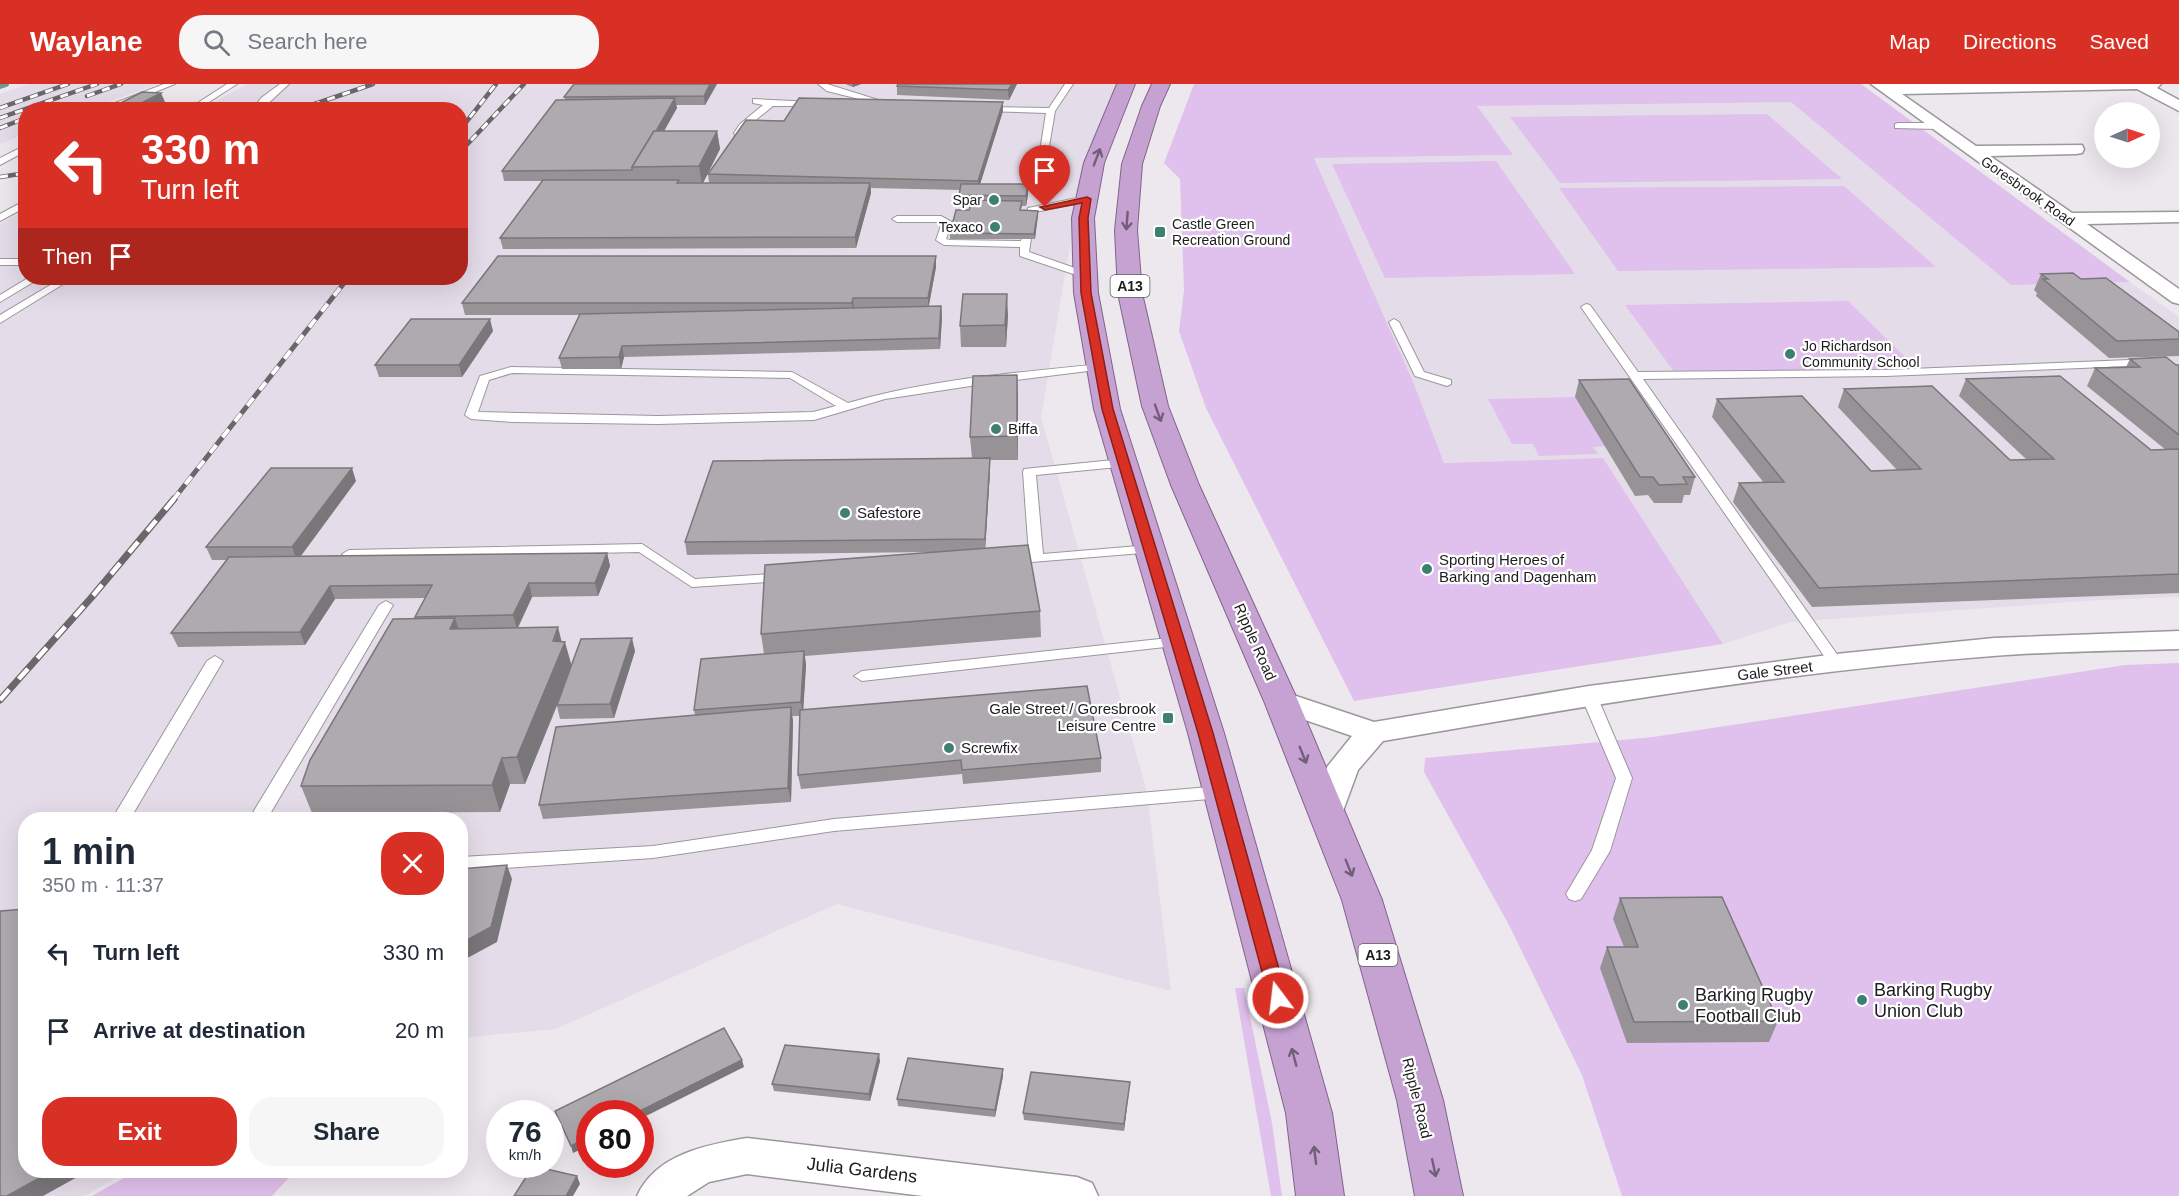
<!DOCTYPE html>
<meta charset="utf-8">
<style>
body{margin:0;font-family:Arial,sans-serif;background:#f6f6f7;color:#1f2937;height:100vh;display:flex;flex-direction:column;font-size:22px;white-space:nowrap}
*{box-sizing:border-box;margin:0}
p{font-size:20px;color:#747a83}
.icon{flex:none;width:33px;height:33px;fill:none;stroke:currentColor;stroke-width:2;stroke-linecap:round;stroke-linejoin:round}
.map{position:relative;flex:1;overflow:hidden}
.side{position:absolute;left:18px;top:728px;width:450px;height:366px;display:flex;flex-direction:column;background:#fff;border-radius:24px;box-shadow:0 6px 24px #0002}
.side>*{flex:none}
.banner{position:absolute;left:18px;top:18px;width:450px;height:183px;border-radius:24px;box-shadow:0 6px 24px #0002;background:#d93025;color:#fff;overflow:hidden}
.needle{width:39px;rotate:87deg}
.fabs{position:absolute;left:2094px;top:18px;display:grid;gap:12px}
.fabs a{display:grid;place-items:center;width:66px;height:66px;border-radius:50%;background:#fff;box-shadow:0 6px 24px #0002;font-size:30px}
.speed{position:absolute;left:486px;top:1016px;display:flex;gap:12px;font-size:30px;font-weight:700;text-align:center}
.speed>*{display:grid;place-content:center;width:78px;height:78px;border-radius:50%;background:#fff;box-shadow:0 6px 24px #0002;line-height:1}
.speed small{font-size:15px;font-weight:400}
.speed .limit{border:9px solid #d22;background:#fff;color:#111}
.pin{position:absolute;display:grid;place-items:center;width:51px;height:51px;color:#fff;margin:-62px -26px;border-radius:50% 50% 50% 0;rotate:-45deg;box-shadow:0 0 6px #0007}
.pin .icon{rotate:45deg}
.me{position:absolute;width:66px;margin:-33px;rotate:345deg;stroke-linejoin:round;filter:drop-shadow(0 0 4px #0008)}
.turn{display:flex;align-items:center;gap:21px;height:126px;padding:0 24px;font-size:27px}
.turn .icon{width:78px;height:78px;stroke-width:2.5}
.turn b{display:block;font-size:42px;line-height:51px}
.then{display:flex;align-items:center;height:57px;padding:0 24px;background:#0003;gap:12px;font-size:22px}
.round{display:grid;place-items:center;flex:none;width:63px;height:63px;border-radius:24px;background:#f6f6f7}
.overview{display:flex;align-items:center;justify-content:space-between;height:102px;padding:0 24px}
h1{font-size:36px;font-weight:700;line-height:45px}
.cta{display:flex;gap:12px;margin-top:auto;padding:12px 24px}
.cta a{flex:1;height:69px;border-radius:24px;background:#d93025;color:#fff;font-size:24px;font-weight:700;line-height:69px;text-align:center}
.cta a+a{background:#f6f6f7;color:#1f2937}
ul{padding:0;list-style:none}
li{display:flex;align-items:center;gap:18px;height:78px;padding:0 24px}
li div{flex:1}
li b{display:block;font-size:22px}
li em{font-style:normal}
header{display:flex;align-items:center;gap:36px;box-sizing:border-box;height:84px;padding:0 30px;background:#d93025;color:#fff}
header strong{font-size:28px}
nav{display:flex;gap:33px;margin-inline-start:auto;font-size:21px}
.search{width:420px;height:54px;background:#f6f6f7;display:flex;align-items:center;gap:15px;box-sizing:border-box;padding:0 21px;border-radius:24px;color:#747a83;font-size:22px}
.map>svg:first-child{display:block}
</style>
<header>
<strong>Waylane</strong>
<div class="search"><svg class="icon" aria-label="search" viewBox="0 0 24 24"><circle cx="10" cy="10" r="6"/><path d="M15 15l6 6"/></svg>Search here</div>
<nav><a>Map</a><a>Directions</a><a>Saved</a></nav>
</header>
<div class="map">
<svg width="2179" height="1112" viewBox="0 0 2179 1112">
<rect width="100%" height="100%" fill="#ede8ee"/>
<g fill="#e5dce9">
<path d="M29 0H158L88 25 26 26 25 50 0 60V10Z"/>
<path d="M247 0H1124L1077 120 1041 333 1147 708 1171 907 837 820 556 945 461 954 460 735H26V1086H129L85 1112H0V140L25 126 26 194H460V26L202 25Z"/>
<path d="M1791 18 2011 201 2130 198 2179 233V513L2099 516 1791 538 1723 560 1603 374 1444 379 1414 300 1314 74 1512 71 1476 22Z"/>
</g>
<g fill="#e0c0ec">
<path d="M1194 0H1861L2130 198 2011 201 1791 18 1477 22 1513 71 1314 74 1414 300 1444 379 1603 374 1723 560 1354 617 1206 324 1179 247 1184 206 1180 95 1164 79Z"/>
<path d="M1767 30 1842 95 1560 99 1510 33Z"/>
<path d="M1496 77 1575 190 1385 194 1332 80Z"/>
<path d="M1844 102 1936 183 1618 187 1559 104Z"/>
<path d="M1848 217 1916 284 1675 289 1625 221Z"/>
<path d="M1575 313 1605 362 1593 363 1598 370 1539 372 1533 360H1512L1488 315Z"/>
<path d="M2179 579V1112H1622L1582 991 1509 841 1424 688 1425 674 1653 653 2125 581Z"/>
<path d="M1235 904H1244L1272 1039 1282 1112H1271Z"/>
<path d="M138 1086H296L272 1112H92Z"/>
</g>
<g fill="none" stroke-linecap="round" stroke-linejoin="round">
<path stroke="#6a9a90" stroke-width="6" d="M0 2 6 0"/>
<defs>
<g id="service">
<path d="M164 0H175L110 26H97Z"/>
<path d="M227 0H237L206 20 199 18Z"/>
<path d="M280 0H289L261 26H252L261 14Z"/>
<path d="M818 0H827L891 20 887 22 827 7Z"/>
<path d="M1065 0H1073L1055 27 1042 104 1034 106 1046 29 983 27 979 25 983 23 1049 24Z"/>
<path d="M753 15 813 18 817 20 813 22H773L746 44 741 51H735L734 49 740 40 763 21 753 19Z"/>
<path d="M1898 39H1936L1940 42 1936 45 1895 44V40Z"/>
<path d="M26 61V67L0 81V74Z"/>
<path d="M1087 112 1090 113V117L1035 128 1029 168 1089 189 1090 191 1085 194 1020 172V163L944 161 936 156 942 139 939 138H897L892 135 897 132H941L952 138 946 155 950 156 1021 157 1028 124Z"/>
<path d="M26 116V123L0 137V130Z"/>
<rect x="0" y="175" width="26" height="6"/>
<path d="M28 194H40L0 218V211Z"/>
<path d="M62 194H73L0 239V231Z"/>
<path d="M1586 220 1590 221 1638 288 1886 286 2129 276 2135 279 2129 282 1886 292 1643 295 1841 576 1844 579 1841 582H1831L1581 223Z"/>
<path d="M1394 235 1399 238 1424 288 1451 296V300L1447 302 1415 292 1389 238Z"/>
<path d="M1100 280 1106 283 1104 285 977 301 885 315 814 336 658 340 512 338 471 335 465 331 480 292 511 283 792 288 848 319C930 295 1016 289 1100 280ZM512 289 790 294 836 322 813 328 658 332 478 328 489 296Z"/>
<path d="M1123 375 1129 379 1128 382 1036 391 1043 470 1150 461 1155 462 1157 465 1155 468 1007 480 1005 477 1007 474 1029 471 1023 388 1024 385Z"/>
<path d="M642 460 695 495 785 489 792 493 785 497 692 503 639 468 349 474 342 470 349 466Z"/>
<path d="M386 517 393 521 267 735H249L379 521Z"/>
<path d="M1178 553 1183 555 1186 558 1183 561 862 597 854 592 862 587Z"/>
<path d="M215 572 223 577 130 735H112L207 577Z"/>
<path d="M1589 607 1597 612 1632 694 1610 767 1581 815 1575 817 1569 815 1566 810 1592 766 1616 694 1581 612Z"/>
<path d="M1221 702 1227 704 1229 708 1227 712 1221 714 834 747 653 774 460 787V773L653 762 834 735Z"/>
</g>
<g id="minor">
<path d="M1871 0H2161L2157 4 2179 16V27L2137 5 1902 10 1976 62 2082 61 2084 65 2082 69 2076 70 1990 72 2072 129 2179 128V138L2087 140 2179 205V220L2172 218Z"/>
<path d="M2179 547V565C2117 567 2055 567 1993 572 1789 587 1585 622 1383 657L1358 686 1339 738 1327 742 1315 738 1311 730 1327 683 1352 652 1270 624 1266 617 1270 610 1281 607 1374 638 1589 602 1836 570 1994 554Z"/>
<path d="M747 1054 1077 1093 1092 1099 1098 1112H923L747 1090 709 1098 687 1112H637C656 1070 706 1061 747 1054Z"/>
</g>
<g id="trunk">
<path d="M1117 0H1135L1104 79 1094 134 1098 209 1120 325 1224 649 1332 1029 1344 1112H1296L1286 1029 1188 649 1094 325 1074 209 1072 134 1084 79Z"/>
<path d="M1152 0H1170L1160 22 1142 80 1137 146 1142 209 1168 322 1199 401 1298 617 1382 816 1443 1016 1463 1112H1415L1397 1016 1342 816 1264 617 1171 401 1142 322 1118 209 1115 146 1122 80 1142 22Z"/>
</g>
</defs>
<use href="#service" stroke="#9b979c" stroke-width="2"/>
<use href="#minor" stroke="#9b979c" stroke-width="3"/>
<use href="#trunk" stroke="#81648c" stroke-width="2"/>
<use href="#service" fill="#fff" fill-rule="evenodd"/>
<use href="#minor" fill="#fff" fill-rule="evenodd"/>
<use href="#trunk" fill="#c6a2d2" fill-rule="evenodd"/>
<defs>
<g id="rail-far2">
<path d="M87 12 121 0"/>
<path d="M0 24 68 0"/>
<path d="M297 26 373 0"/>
<path d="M0 34 97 0"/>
<path d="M0 44 26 34"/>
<path d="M460 46 496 0"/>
<path d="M460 68 524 0"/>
<path d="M0 93 26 89"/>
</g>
<path id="rail-far1" d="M173 416 348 194"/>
<path id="rail" d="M0 616 91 514 174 415"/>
</defs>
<use href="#rail-far2" stroke="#6a676b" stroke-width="4.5"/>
<use href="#rail-far1" stroke="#6a676b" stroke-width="5"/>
<use href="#rail" stroke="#6a676b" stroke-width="7"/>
<use href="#rail-far2" stroke="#fff" stroke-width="3" stroke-dasharray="8" stroke-linecap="butt"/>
<use href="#rail-far1" stroke="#fff" stroke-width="4" stroke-dasharray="10" stroke-linecap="butt"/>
<use href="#rail" stroke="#fff" stroke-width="4.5" stroke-dasharray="14" stroke-linecap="butt"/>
</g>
<g fill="#969296">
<path d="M574 0H717L705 21H676L677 24 663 47H717L720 65 703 99H709L708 90 784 37 1003 18V27L980 100H1028V111L1026 122H1022L1021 126 1038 127 1035 155H950V149L969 126 970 121H959V111L960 106 871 104V109L856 164 503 165 500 154 543 97H504L502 87 565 15 564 13Z"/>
<path d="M845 0H861L853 3Z"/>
<path d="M1017 0 1009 16 897 11V2Z"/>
<path d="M936 183 929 222H941L942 233 940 265 624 273 621 285H562L559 274 580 231H465L462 219Z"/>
<path d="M2041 190 2081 195 2179 255V272L2109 274 2036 212 2037 209 2034 206Z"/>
<path d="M1008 231 1006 263H961L960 242Z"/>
<path d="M493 247 462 293H379L375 281Z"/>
<path d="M2130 275 2179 281V509L1812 523 1733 418 1739 399H1764L1712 333 1717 315 1871 387 1897 386 1838 323 1844 305 2010 376H2027L1959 312 1966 295 2151 366H2166L2087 302 2095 284 2126 283Z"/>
<path d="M1579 296 1695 393 1690 411H1684L1682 419H1654L1648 411 1635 412 1575 313Z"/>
<path d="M1018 313V376H990V387L985 464 1040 527 1041 553 805 572 806 581 803 625 1101 674V688L963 700 962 690 801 705 798 691 800 632H792L793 637 791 718 543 735 539 721 695 631 694 626 764 570 761 550 929 468 687 471 685 458 972 374 970 353Z"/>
<path d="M356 397 301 472 607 469 610 482 598 512 532 513 518 544 562 558 571 581 635 567 614 634 560 635 557 622 525 700H510L500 728 312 729 301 702 415 534V533L425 514 335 515 305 561 178 563 171 549 226 476H212L206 463Z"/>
<path d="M1620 814 1778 937 1769 958 1627 959 1600 884 1607 863H1624L1613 835Z"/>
<path d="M880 977 870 1017 774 1007 772 1000Z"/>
<path d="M1003 985V992L995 1033 898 1022 897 1015Z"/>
<path d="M1130 998 1124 1047 1024 1036 1023 1029Z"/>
</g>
<g fill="#7a777a">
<path d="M710 0H717L705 21 704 12Z"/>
<path d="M852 0H861L853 3Z"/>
<path d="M1012 0H1017L1009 16 1008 6Z"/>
<path d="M161 9 165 18 150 26H128Z"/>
<path d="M675 14 677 24 644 83H636Z"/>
<path d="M1003 18V27L978 107V97Z"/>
<path d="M717 47 720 65 702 101 699 82Z"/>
<path d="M870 99 871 109 856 164 855 153Z"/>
<path d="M1028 100V111L1026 122V112Z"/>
<path d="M1038 127V132L1035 155 1034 150Z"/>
<path d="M936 172V183L928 225V214Z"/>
<path d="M1007 210 1008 231 1006 263 1005 241Z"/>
<path d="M853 214 854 225 853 231 852 219Z"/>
<path d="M941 222 942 233 940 265 939 254Z"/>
<path d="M490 235 493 247 462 293 459 281Z"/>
<path d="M622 262 624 273 621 285 619 273Z"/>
<path d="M1017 291 1018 313V376L1017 352Z"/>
<path d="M990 374V387L985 468V455Z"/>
<path d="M352 384 356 397 297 477 292 463Z"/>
<path d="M607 469 610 482 598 512 595 499Z"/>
<path d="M529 499 532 513 517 545 513 531Z"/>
<path d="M330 502 335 515 305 561 300 548Z"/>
<path d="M455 534 463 559 450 545Z"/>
<path d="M558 543 563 563 565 558 572 583 525 700 517 673Z"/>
<path d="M632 554 635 567 614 634 610 620Z"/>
<path d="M804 567 806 581 803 631 801 618Z"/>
<path d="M791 623 793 637 791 718 788 704Z"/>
<path d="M502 674 510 700 500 728 492 701Z"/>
<path d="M507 781 512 795 497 858 460 878V860Z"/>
<path d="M879 970 880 977 870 1017 869 1010Z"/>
<path d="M742 976 744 983 640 1035V1029H636Z"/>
<path d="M1003 985V992L995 1033V1026Z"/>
<path d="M1130 998 1129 1005 1124 1047V1040Z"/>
<path d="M590 1052V1061L573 1069 571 1062Z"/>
<path d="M54 1086H90L43 1112H7Z"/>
<path d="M577 1092 580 1100 573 1112H566Z"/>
</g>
<g fill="#aeaaaf" stroke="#7a777a" stroke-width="1.5">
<path d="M574 0H710L704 12 564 13Z"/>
<path d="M898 0H1012L1008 6 897 2Z"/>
<path d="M142 8 161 9 128 26H107Z"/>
<path d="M675 14 656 47H654L632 83V86L502 87 556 16Z"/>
<path d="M799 14 1003 18 978 97 708 90 746 36 784 37Z"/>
<path d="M654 47H717L699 82 632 83Z"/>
<path d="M543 96H679L677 99H870L855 153 500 154Z"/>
<path d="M961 100H1028L1026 112 959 111Z"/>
<path d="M972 116 1022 117 1020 126 1038 127 1034 150 950 149 956 126H969Z"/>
<path d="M498 172H936L928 214H853L852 219H462Z"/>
<path d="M2073 189 2081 195 2106 194 2179 248V255L2117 257 2043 195H2048L2041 190Z"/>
<path d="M963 210H1007L1005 241 960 242Z"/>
<path d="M941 222 939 254 622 262 619 273 559 274 580 230Z"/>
<path d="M411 235H490L459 281H375Z"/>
<path d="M2166 273 2176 281H2179V351L2095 284 2140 283 2130 275Z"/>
<path d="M1017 291V352L970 353 973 292Z"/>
<path d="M2060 292 2151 366 2179 365V490L1819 504 1739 399 1784 398 1717 315 1802 312 1871 387 1921 385 1844 305 1932 302 2010 376 2054 375 1966 295Z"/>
<path d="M1629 295 1695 393H1683L1687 400 1659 401 1653 393H1640L1579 296Z"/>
<path d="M990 374 985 455 685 458 713 377Z"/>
<path d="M271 384H352L292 463H206Z"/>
<path d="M1028 461 1040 527 761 550 765 481Z"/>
<path d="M607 469 595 499H529L513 531 415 533 432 501 330 502 300 548 171 549 229 473Z"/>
<path d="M455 534 450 545 558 543 553 557 565 558 517 673 502 674 492 701 301 702 310 676 393 535Z"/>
<path d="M632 554 610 620 557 621 581 555Z"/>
<path d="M804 567 801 618 694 626 701 575Z"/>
<path d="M1087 602 1101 674 962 686 961 676 798 691 800 626Z"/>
<path d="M791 623 788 704 539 721 556 643Z"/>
<path d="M507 781 491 843 460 860V785Z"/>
<path d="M1722 813 1778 937 1634 938 1607 863H1638L1620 814Z"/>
<path d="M26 825V1086H54L7 1112H0V827Z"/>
<path d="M724 944 742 976 636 1029H590V1052L571 1062 555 1027Z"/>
<path d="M785 961 879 970 869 1010 772 1000Z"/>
<path d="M908 974 1003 985 995 1026 897 1015Z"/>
<path d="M1031 988 1130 998 1124 1040 1023 1029Z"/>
<path d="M533 1082 577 1092 566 1112H514Z"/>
</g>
<defs><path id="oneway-shaft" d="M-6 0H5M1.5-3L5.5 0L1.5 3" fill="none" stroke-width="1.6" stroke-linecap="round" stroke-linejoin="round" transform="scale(1.5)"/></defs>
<g stroke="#715e78">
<use href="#oneway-shaft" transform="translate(1097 73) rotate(-69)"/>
<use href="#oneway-shaft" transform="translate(1127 137) rotate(94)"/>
<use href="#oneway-shaft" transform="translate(1158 329) rotate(70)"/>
<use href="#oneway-shaft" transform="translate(1303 671) rotate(68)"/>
<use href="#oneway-shaft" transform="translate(1349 784) rotate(68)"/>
<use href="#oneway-shaft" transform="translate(1294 973) rotate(-105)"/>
<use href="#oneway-shaft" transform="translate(1315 1071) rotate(-97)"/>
<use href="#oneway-shaft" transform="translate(1434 1084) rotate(78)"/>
</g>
<path fill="#d93025" stroke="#8d1f18" stroke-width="1.5" d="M1087 113 1091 115 1088 134 1091 209 1113 325 1213 649 1287 914 1284 919 1278 922 1272 919 1269 914 1198 649 1102 325 1081 209 1079 134 1082 119 1045 126 1040 123Z"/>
<g fill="#3d8072" stroke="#fff" stroke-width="2">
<circle cx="994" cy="116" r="6"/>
<circle cx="995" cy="143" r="6"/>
<rect x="1154" y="142" width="12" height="12" rx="3"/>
<circle cx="1790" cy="270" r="6"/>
<circle cx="996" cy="345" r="6"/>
<circle cx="845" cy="429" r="6"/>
<circle cx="1427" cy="485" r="6"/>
<rect x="1162" y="628" width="12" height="12" rx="3"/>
<circle cx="949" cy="664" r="6"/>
<circle cx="1862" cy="916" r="6"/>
<circle cx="1683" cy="921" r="6"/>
</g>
<g text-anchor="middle" stroke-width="4.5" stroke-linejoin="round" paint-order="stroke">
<g font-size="14" fill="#1c1b1d" stroke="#fff">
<text transform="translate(2028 107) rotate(35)" y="5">Goresbrook Road</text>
</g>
<g font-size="14" fill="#1c1b1d" stroke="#fff" text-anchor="end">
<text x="982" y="121">Spar</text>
<text x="1172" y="145" text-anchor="start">Castle Green<tspan x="1172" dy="16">Recreation Ground</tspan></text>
<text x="983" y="148">Texaco</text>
<text x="1802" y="267" text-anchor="start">Jo Richardson<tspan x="1802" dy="16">Community School</tspan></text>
</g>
<g fill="#fff" stroke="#605f61" stroke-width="1.5">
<rect x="1110.5" y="191" width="39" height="22" rx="4.5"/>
<rect x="1358.5" y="860" width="39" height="22" rx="4.5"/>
</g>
<g font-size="14" font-weight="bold" fill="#1c1b1d">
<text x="1130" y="207">A13</text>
<text x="1378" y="876">A13</text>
</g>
<g font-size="15" fill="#1c1b1d" stroke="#fff" text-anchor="start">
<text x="1008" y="350">Biffa</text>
<text x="857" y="434">Safestore</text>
<text x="1439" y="481">Sporting Heroes of<tspan x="1439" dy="17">Barking and Dagenham</tspan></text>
<text x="1156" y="630" text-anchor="end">Gale Street / Goresbrook<tspan x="1156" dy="17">Leisure Centre</tspan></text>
<text x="961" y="669">Screwfix</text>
</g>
<g font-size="15" fill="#1c1b1d" stroke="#fff">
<text transform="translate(1255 558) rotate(66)" y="5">Ripple Road</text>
<text transform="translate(1775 587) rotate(-7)" y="5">Gale Street</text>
<text transform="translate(1417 1014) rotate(76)" y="5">Ripple Road</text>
</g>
<g font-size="18" fill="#1c1b1d" stroke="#fff" text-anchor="start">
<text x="1874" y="912">Barking Rugby<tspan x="1874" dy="21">Union Club</tspan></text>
<text x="1695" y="917">Barking Rugby<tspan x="1695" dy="21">Football Club</tspan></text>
</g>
<g font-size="18" fill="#1c1b1d" stroke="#fff">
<text transform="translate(862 1086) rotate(7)" y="6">Julia Gardens</text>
</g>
</g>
</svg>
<div class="fabs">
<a><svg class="needle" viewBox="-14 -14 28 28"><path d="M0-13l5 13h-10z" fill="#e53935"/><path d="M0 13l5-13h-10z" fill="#747a83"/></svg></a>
</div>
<div class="speed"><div>76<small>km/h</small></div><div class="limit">80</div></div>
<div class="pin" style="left:1045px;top:123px;background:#d93025"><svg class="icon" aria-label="arrive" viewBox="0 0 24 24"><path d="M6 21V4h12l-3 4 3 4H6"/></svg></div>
<svg class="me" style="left:1278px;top:914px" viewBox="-20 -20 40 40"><circle r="17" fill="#d93025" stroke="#fff" stroke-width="3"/><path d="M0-11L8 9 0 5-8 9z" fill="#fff"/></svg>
<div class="banner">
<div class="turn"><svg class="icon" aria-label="left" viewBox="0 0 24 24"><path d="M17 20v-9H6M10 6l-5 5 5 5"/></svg><div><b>330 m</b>Turn left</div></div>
<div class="then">Then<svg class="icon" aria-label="arrive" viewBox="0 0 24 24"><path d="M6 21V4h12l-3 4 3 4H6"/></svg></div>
</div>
<section class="side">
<div class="overview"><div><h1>1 min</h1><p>350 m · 11:37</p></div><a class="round" style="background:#d93025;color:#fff"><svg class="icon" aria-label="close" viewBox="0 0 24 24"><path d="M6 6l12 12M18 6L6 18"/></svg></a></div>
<ul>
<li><svg class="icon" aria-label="left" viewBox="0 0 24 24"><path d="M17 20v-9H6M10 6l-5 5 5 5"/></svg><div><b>Turn left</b></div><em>330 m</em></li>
<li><svg class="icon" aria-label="arrive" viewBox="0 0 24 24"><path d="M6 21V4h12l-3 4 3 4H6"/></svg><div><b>Arrive at destination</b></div><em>20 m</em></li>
</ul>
<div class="cta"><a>Exit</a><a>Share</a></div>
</section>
</div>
